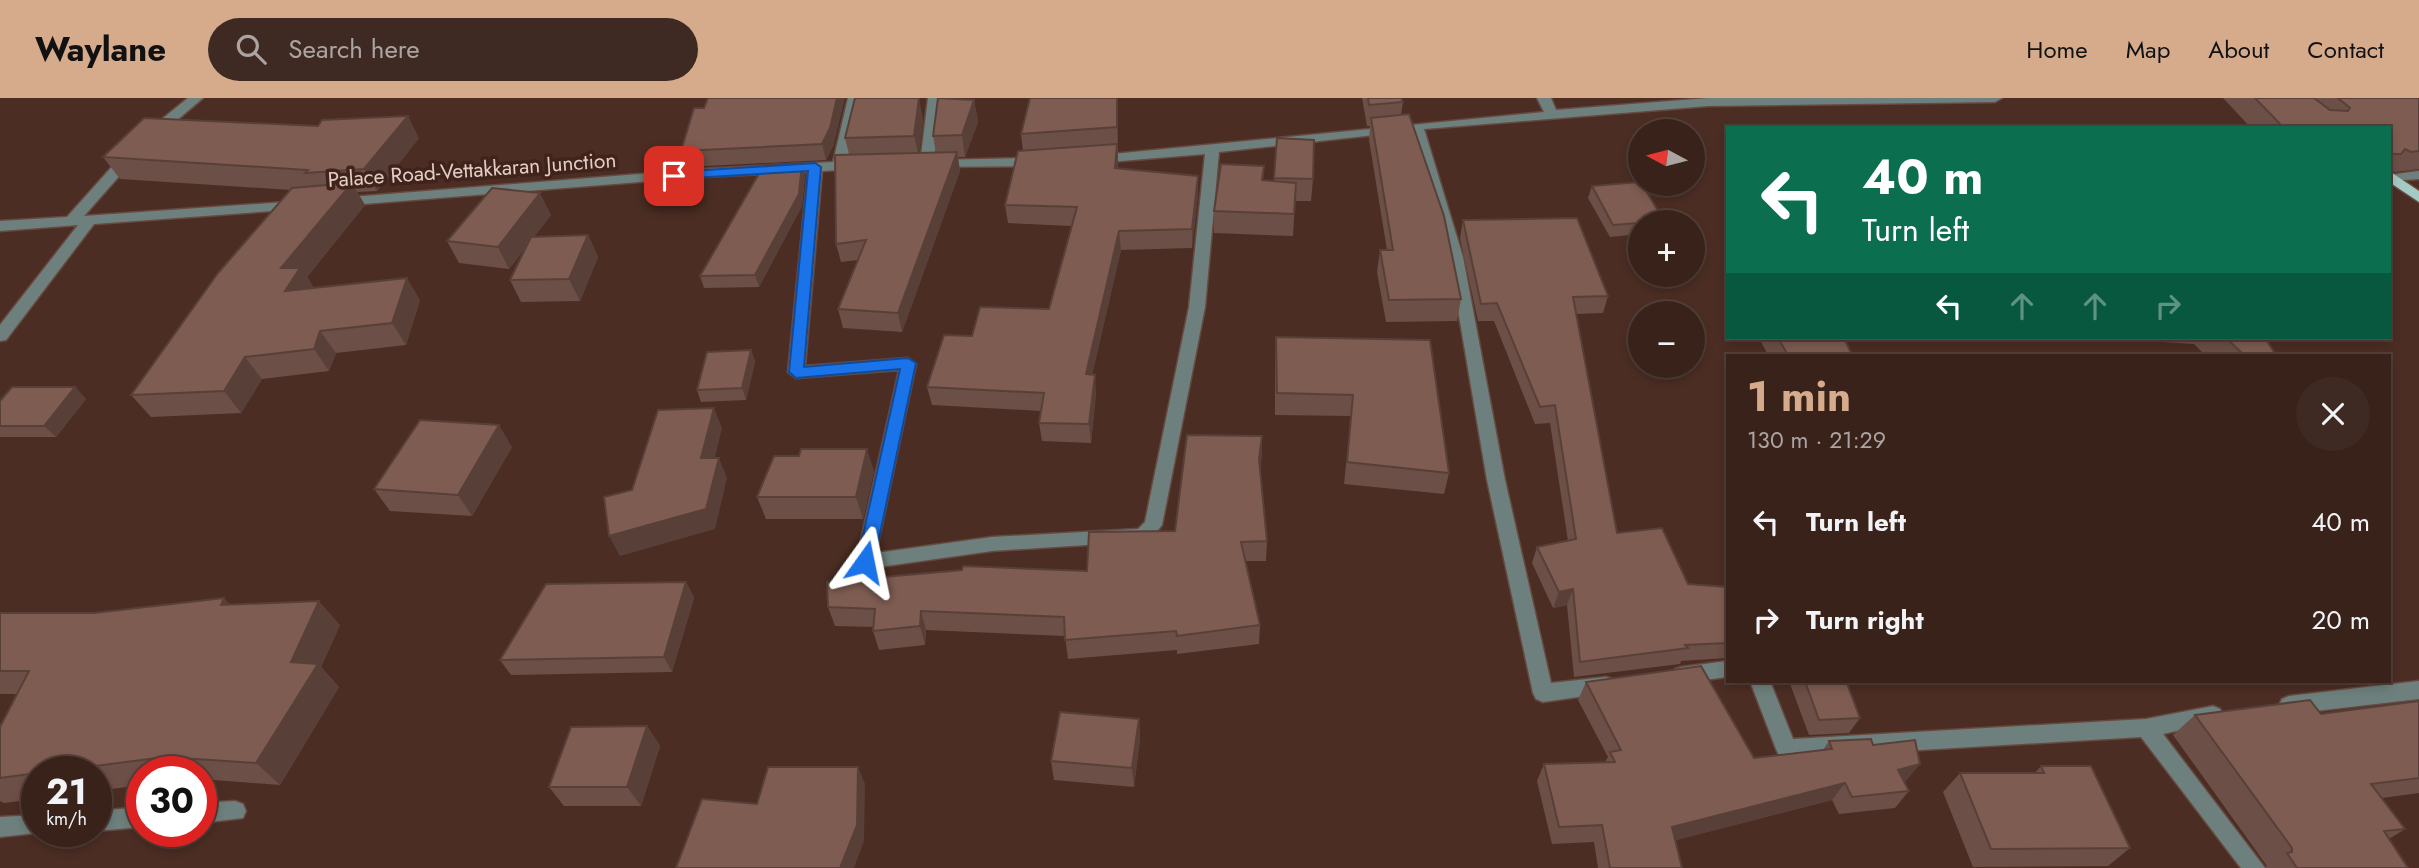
<!DOCTYPE html>
<meta charset="utf-8">
<style>
body{margin:0;font-family:Jost,sans-serif;background:#3f2a23;color:#f1f3f6;height:100vh;display:flex;flex-direction:column;font-size:26px;white-space:nowrap}
*{box-sizing:border-box;margin:0}
p{font-size:23px;color:#aba4a2}
.icon{flex:none;width:38px;height:38px;fill:none;stroke:currentColor;stroke-width:2;stroke-linecap:round;stroke-linejoin:round}
.map{position:relative;flex:1;overflow:hidden}
.side{position:absolute;left:1726px;top:256px;width:665px;height:329px;display:flex;flex-direction:column;background:#38221a;border-radius:0px;box-shadow:0 4px 10px #0003,0 0 0 2px #523f39}
.side>*{flex:none}
.hud{position:absolute;left:1726px;top:28px;width:665px;height:214px;border-radius:0px;box-shadow:0 4px 10px #0003,0 0 0 2px #523f39;background:#0b6e4f;color:#fff;overflow:hidden}
.needle{width:46px;rotate:277deg}
.tools{position:absolute;left:1628px;top:21px;display:grid;gap:14px}
.tools a{display:grid;place-items:center;width:77px;height:77px;border-radius:50%;background:#38221a;box-shadow:0 4px 10px #0003,0 0 0 2px #523f39;font-size:35px}
.speed{position:absolute;left:21px;top:658px;display:flex;gap:14px;font-size:35px;font-weight:700;text-align:center}
.speed>*{display:grid;place-content:center;width:91px;height:91px;border-radius:50%;background:#38221a;box-shadow:0 4px 10px #0003,0 0 0 2px #523f39;line-height:1}
.speed small{font-size:18px;font-weight:400}
.speed .limit{border:10px solid #d22;background:#fff;color:#111}
.pin{position:absolute;display:grid;place-items:center;width:60px;height:60px;color:#fff;margin:-30px;border-radius:14px;box-shadow:0 4px 10px #0006}
.me{position:absolute;width:77px;margin:-38px;rotate:12deg;stroke-linejoin:round;filter:drop-shadow(0 0 5px #0008)}
.turn{display:flex;align-items:center;gap:24px;height:147px;padding:0 21px;font-size:32px}
.turn .icon{width:91px;height:91px;stroke-width:2.5}
.turn b{display:block;font-size:49px;line-height:60px}
.lanes{display:flex;align-items:center;height:66px;padding:0 21px;background:#0003;justify-content:center;gap:35px;direction:ltr}
.lanes .off{opacity:.35}
.round{display:grid;place-items:center;flex:none;width:74px;height:74px;border-radius:37px;background:#3f2a23}
.summary{display:flex;align-items:center;justify-content:space-between;height:119px;padding:0 21px}
h1{font-size:42px;font-weight:700;line-height:52px;color:#d6ab8b}
ul{padding:0;list-style:none}
li{display:flex;align-items:center;gap:21px;height:98px;padding:0 21px}
li div{flex:1}
li b{display:block;font-size:26px}
li em{font-style:normal}
header{display:flex;align-items:center;gap:42px;box-sizing:border-box;height:98px;padding:0 35px;background:#d6ab8b;color:#111}
header strong{font-size:33px}
nav{display:flex;gap:38px;margin-inline-start:auto;font-size:24px}
.search{width:490px;height:63px;background:#3f2a23;display:flex;align-items:center;gap:18px;box-sizing:border-box;padding:0 24px;border-radius:38px;color:#aba4a2;font-size:26px}
.map>svg:first-child{display:block}
</style>
<header>
<strong>Waylane</strong>
<div class="search"><svg class="icon" aria-label="search" viewBox="0 0 24 24"><circle cx="10" cy="10" r="6"/><path d="M15 15l6 6"/></svg>Search here</div>
<nav><a>Home</a><a>Map</a><a>About</a><a>Contact</a></nav>
</header>
<div class="map">
<svg width="2419" height="770" viewBox="0 0 2419 770">
<rect width="100%" height="100%" fill="#4b2d23"/>
<g fill="none" stroke-linecap="round" stroke-linejoin="round">
<defs>
<g id="minor">
<path d="M188 0H203L156 40H146V34Z"/>
<path d="M848 0H862L847 63H859L866 67 859 71 822 73 805 268 908 260 916 266 876 455 992 439 1138 431 1145 424 1189 209 1205 56 1097 65 1092 64V58L1544 14 1537 0H1551L1556 12 1708 0H2002L1995 4 1708 8 1424 31 1463 159 1505 382 1551 585 1606 579 1613 581 1616 587 1613 593 1606 595 1543 604 1536 601 1533 595 1487 382 1449 159 1411 33 1219 54 1205 209 1162 427 1149 443 992 453 865 471 858 469 856 464 899 272 796 280 788 274 808 74 702 79 339 108 332 104 339 100 702 71 833 64Z"/>
<path d="M928 0H942L934 62 1037 60 1044 64 1037 68 922 69 920 66Z"/>
<path d="M131 52 138 56 136 59 84 118 300 103 307 107 300 111 94 126 6 242 0 243V227L78 127 0 133V123L67 119 126 53Z"/>
<path d="M2419 73V81L2389 83V77Z"/>
<path d="M1727 563V579L1682 585 1675 583 1672 577 1675 571 1682 569Z"/>
<path d="M1750 583H1770L1793 641 2146 621 2213 608 2220 611 2223 617 2220 623 2163 636 2265 770H2241L2141 639 1786 660 1779 657 1776 651Z"/>
<path d="M2419 583V601L2289 616 2282 613 2279 607 2282 601 2289 598Z"/>
<path d="M235 703 243 706 246 713 243 720 201 725V705Z"/>
<path d="M142 709V729L96 733V713Z"/>
<path d="M37 717V733L45 734 0 739V719Z"/>
</g>
<path id="major" d="M2389 73 2419 93V104L2389 84Z"/>
</defs>
<use href="#minor" stroke="#664a41" stroke-width="3"/>
<use href="#major" stroke="#664a41" stroke-width="3"/>
<use href="#minor" fill="#6e807d" fill-rule="evenodd"/>
<use href="#major" fill="#a5cac3" fill-rule="evenodd"/>
</g>
<g fill="#6c4f46">
<path d="M1118 0V70L1198 97 1192 150 1121 152 1092 277 1096 295 1091 345 1042 343 1039 325 1041 313 932 307 927 289 972 238 1049 211 1072 128 1008 125 1005 107 1023 53 1021 36Z"/>
<path d="M1362 0H1401L1403 4 1401 17 1461 201 1457 223 1386 224 1377 174 1380 152H1387L1369 42 1370 28H1367Z"/>
<path d="M2223 0H2419V71L2395 74 2389 71V30H2251Z"/>
<path d="M974 2 978 24 965 59H958L960 73 902 234 843 230 838 211 858 162 841 164 836 146 849 56 845 40 923 21 919 55H936L933 38Z"/>
<path d="M694 10 834 46 826 62 687 69 681 53Z"/>
<path d="M419 40 377 93 357 94 365 107 307 179 314 190 420 202 406 247 336 255 329 273 262 281 241 315 151 319 131 297 291 92 120 81 103 59Z"/>
<path d="M1277 40 1313 81 1311 103H1295L1293 138 1214 135V113L1264 68 1263 82 1274 83Z"/>
<path d="M805 77 802 108 759 189 704 190 700 178Z"/>
<path d="M1592 88 1664 123V124H1640V136L1610 139 1588 100Z"/>
<path d="M551 117 534 139 588 137 598 159 580 203 521 204 510 182 526 149 509 171 459 165 447 143Z"/>
<path d="M1463 122 1608 198 1603 215 1576 216 1617 435 1688 486 1727 489V562V560L1681 563 1680 566 1574 579 1567 507 1553 510 1532 465 1537 449 1568 443 1550 325 1535 326 1494 223H1478L1460 140Z"/>
<path d="M1276 239 1430 242 1449 375 1444 396 1344 386 1351 318 1275 317V261Z"/>
<path d="M1759 240H1844L1852 257H1768Z"/>
<path d="M2129 240H2265L2276 257H2205L2194 246 2130 242Z"/>
<path d="M751 252 755 264 746 302 701 304 697 292Z"/>
<path d="M75 289 86 301 56 339H0V303Z"/>
<path d="M1262 338 1260 369 1267 443 1266 463H1245L1260 527 1259 546 1177 556V552L1068 561 1065 538 926 532 925 547 879 552 873 533V529L835 528 828 509 1087 473 1175 433Z"/>
<path d="M512 349 472 418 390 413 374 391Z"/>
<path d="M799 358 874 373 863 421H766L757 399Z"/>
<path d="M686 484 694 500 672 574 511 577 500 562Z"/>
<path d="M231 507 340 527 321 569 339 589 280 687 201 681V674H142V687L96 693V674H37V701L4 705 0 703V629L17 596H0V515H94Z"/>
<path d="M1789 583H1846L1860 620 1849 635 1809 637Z"/>
<path d="M1586 584 1754 660 1823 652 1829 643 1873 647 1920 666 1904 684 1909 693 1895 710 1839 716 1832 702 1675 742 1682 770H1598L1594 744 1552 746 1537 683 1544 666 1605 664 1608 659 1578 602Z"/>
<path d="M2419 603V695L2382 700 2405 731 2389 741 2408 770H2265L2267 768 2173 637 2195 617 2321 616Z"/>
<path d="M1139 621 1140 641 1134 689 1054 682 1051 663Z"/>
<path d="M647 628 660 648 641 708H564L549 689Z"/>
<path d="M2041 668 2130 750 2108 768 1973 769 1943 694 1960 675H2035Z"/>
</g>
<g fill="#584039">
<path d="M837 0H845L834 46 826 62 822 46Z"/>
<path d="M919 0 923 21 919 59 914 38Z"/>
<path d="M1117 0H1118V51L1117 29Z"/>
<path d="M974 2 978 24 965 59 962 37Z"/>
<path d="M408 18 419 40 377 93 364 71Z"/>
<path d="M1117 46 1118 65 1116 88 1115 70Z"/>
<path d="M957 54 960 73 902 234 898 215Z"/>
<path d="M802 65 805 77 802 108 759 189 755 177Z"/>
<path d="M1198 78V97L1192 150V131Z"/>
<path d="M352 85 365 107 307 179 315 192 285 193 281 170Z"/>
<path d="M540 95 551 117 509 171 498 149Z"/>
<path d="M1119 133 1121 152 1088 295 1086 276Z"/>
<path d="M588 137 598 159 580 203 569 181Z"/>
<path d="M407 180 420 202 406 247 392 225Z"/>
<path d="M320 233 336 255 329 273 314 251Z"/>
<path d="M751 252 755 264 746 302 742 290Z"/>
<path d="M245 259 262 281 241 315 224 293Z"/>
<path d="M1095 277 1096 295 1091 345 1089 326Z"/>
<path d="M75 289 86 301 56 339 44 328Z"/>
<path d="M714 310 722 330 710 380 701 360Z"/>
<path d="M499 327 512 349 472 418 458 397Z"/>
<path d="M1262 338V358L1259 381V361Z"/>
<path d="M867 351 874 373 863 421 856 399Z"/>
<path d="M719 360 727 380 715 431 620 458 609 438Z"/>
<path d="M686 484 694 500 672 574 664 559Z"/>
<path d="M1573 491 1567 507 1553 510 1559 494Z"/>
<path d="M224 500 247 524 221 507Z"/>
<path d="M319 503 340 527 321 569 339 589 280 687 256 665 291 564Z"/>
<path d="M921 513 926 532 925 547 920 528Z"/>
<path d="M1139 621 1140 641 1134 689 1132 670Z"/>
<path d="M647 628 660 648 641 708 627 689Z"/>
<path d="M1920 666 1906 683 1884 689 1898 672Z"/>
<path d="M858 669 865 686 864 743 854 770H840Z"/>
<path d="M1845 685 1832 702 1662 746 1672 729Z"/>
</g>
<g fill="#7e5c51" stroke="#584039" stroke-width="2">
<path d="M708 0H837L830 30 822 46 681 53 694 10H704Z"/>
<path d="M855 0H919L914 38 845 40Z"/>
<path d="M938 0 974 2 962 37 933 38Z"/>
<path d="M1030 0H1117V29L1021 36Z"/>
<path d="M1368 0H1401L1403 4 1369 7Z"/>
<path d="M2255 0H2314L2330 12 2348 13 2350 10 2338 0H2419V53L2411 54 2405 51 2401 56H2389V30H2284Z"/>
<path d="M1409 16 1444 118 1461 201 1389 202 1380 152H1393L1371 20Z"/>
<path d="M408 18 364 71 305 75 308 72 103 59 144 20 318 28 322 22Z"/>
<path d="M1277 40 1314 42 1313 81 1274 80Z"/>
<path d="M1117 46 1115 70 1198 78 1192 131 1119 133 1086 276 1095 277 1089 326 1039 325 1044 295 927 289 944 237 972 238 980 209 1049 211 1077 109 1005 107 1018 53Z"/>
<path d="M957 54 898 215 838 211 866 142 836 146 835 57Z"/>
<path d="M802 65 799 96 755 177 700 178 764 67Z"/>
<path d="M1221 66 1264 68 1262 82 1296 85 1294 116 1214 113Z"/>
<path d="M1640 84V86H1642L1664 123 1613 127 1592 88Z"/>
<path d="M352 85 281 170H300L285 193 407 180 392 225 320 233 314 251 245 259 224 293 131 297 218 175 292 90Z"/>
<path d="M492 90 540 95 498 149 447 143Z"/>
<path d="M1577 120 1608 198 1573 199 1617 435 1662 430 1688 486 1727 489V545L1685 547 1688 550 1580 564 1573 491 1559 494 1537 449 1576 441 1555 307 1540 309 1497 205 1481 206 1463 122Z"/>
<path d="M588 137 569 181 510 182 531 139Z"/>
<path d="M1276 239 1430 242 1449 375 1347 364 1353 297 1277 295Z"/>
<path d="M1778 240H1844L1852 257H1788Z"/>
<path d="M2226 240H2265L2276 257H2244Z"/>
<path d="M751 252 742 290 697 292 707 254Z"/>
<path d="M12 289H75L44 328H0V303Z"/>
<path d="M714 310 701 360H719L706 411 609 438 604 399 632 392 658 312Z"/>
<path d="M420 322 499 327 458 397 374 391Z"/>
<path d="M1187 337 1262 338 1259 361 1267 443 1241 444 1260 527 1177 538 1176 533 1065 542 1064 519 921 513 920 528 873 533 875 511 828 509 827 484 962 472 963 468 1087 473 1089 434 1175 433Z"/>
<path d="M801 351H867L856 399H757L774 358H799Z"/>
<path d="M686 484 664 559 500 562 546 486Z"/>
<path d="M224 500 221 507 319 503 291 564 318 566 256 665 165 659 48 674H37V675L0 680V629L29 573H0V515H94Z"/>
<path d="M1701 568 1754 660 1832 651 1829 643 1871 641 1873 647 1915 642 1920 666 1898 672 1909 693 1852 699 1845 685 1672 729 1682 770H1610L1602 727 1559 729 1544 666 1615 664 1610 654 1621 652 1586 584Z"/>
<path d="M1805 583H1846L1860 620 1819 622Z"/>
<path d="M2310 602 2321 616 2419 603V680L2371 686 2405 731 2384 733 2408 770H2297L2287 755 2292 754V750L2195 617Z"/>
<path d="M1060 614 1139 621 1132 670 1051 663Z"/>
<path d="M647 628 627 689H549L571 629Z"/>
<path d="M2041 668H2091L2130 750 1991 751 1960 675H2044Z"/>
<path d="M768 669H858L857 727 840 770H676L702 701 757 706Z"/>
</g>
<path fill="#1a73e8" stroke="#114b97" stroke-width="2" d="M815 65 821 69 804 269 908 260 916 265 874 464 865 471 857 464 900 271 796 280 789 274 808 73 674 81 668 78 674 74Z"/>
<g text-anchor="middle" stroke-width="7" stroke-linejoin="round" paint-order="stroke">
<g font-size="21" fill="#e2cec7" stroke="#40231a">
<text transform="translate(472 72) rotate(-4)" y="7">Palace Road-Vettakkaran Junction</text>
</g>
</g>
</svg>
<div class="tools">
<a><svg class="needle" viewBox="-14 -14 28 28"><path d="M0-13l5 13h-10z" fill="#e53935"/><path d="M0 13l5-13h-10z" fill="#aba4a2"/></svg></a>
<a>+</a>
<a>−</a>
</div>
<div class="speed"><div>21<small>km/h</small></div><div class="limit">30</div></div>
<div class="pin" style="left:674px;top:78px;background:#d93025"><svg class="icon" aria-label="arrive" viewBox="0 0 24 24"><path d="M6 21V4h12l-3 4 3 4H6"/></svg></div>
<svg class="me" style="left:865px;top:464px" viewBox="-20 -20 40 40"><path d="M0-17L14 15 0 8-14 15z" fill="#1a73e8" stroke="#fff" stroke-width="4"/></svg>
<div class="hud">
<div class="turn"><svg class="icon" aria-label="left" viewBox="0 0 24 24"><path d="M17 20v-9H6M10 6l-5 5 5 5"/></svg><div><b>40 m</b>Turn left</div></div>
<div class="lanes"><svg class="icon" aria-label="left" viewBox="0 0 24 24"><path d="M17 20v-9H6M10 6l-5 5 5 5"/></svg><svg class="icon off" aria-label="ahead" viewBox="0 0 24 24"><path d="M12 20V5M6 11l6-6 6 6"/></svg><svg class="icon off" aria-label="ahead" viewBox="0 0 24 24"><path d="M12 20V5M6 11l6-6 6 6"/></svg><svg class="icon off" aria-label="right" viewBox="0 0 24 24"><path d="M7 20v-9h11M14 6l5 5-5 5"/></svg></div>
</div>
<section class="side">
<div class="summary"><div><h1>1 min</h1><p>130 m · 21:29</p></div><a class="round"><svg class="icon" aria-label="close" viewBox="0 0 24 24"><path d="M6 6l12 12M18 6L6 18"/></svg></a></div>
<ul>
<li><svg class="icon" aria-label="left" viewBox="0 0 24 24"><path d="M17 20v-9H6M10 6l-5 5 5 5"/></svg><div><b>Turn left</b></div><em>40 m</em></li>
<li><svg class="icon" aria-label="right" viewBox="0 0 24 24"><path d="M7 20v-9h11M14 6l5 5-5 5"/></svg><div><b>Turn right</b></div><em>20 m</em></li>
</ul>
</section>
</div>
